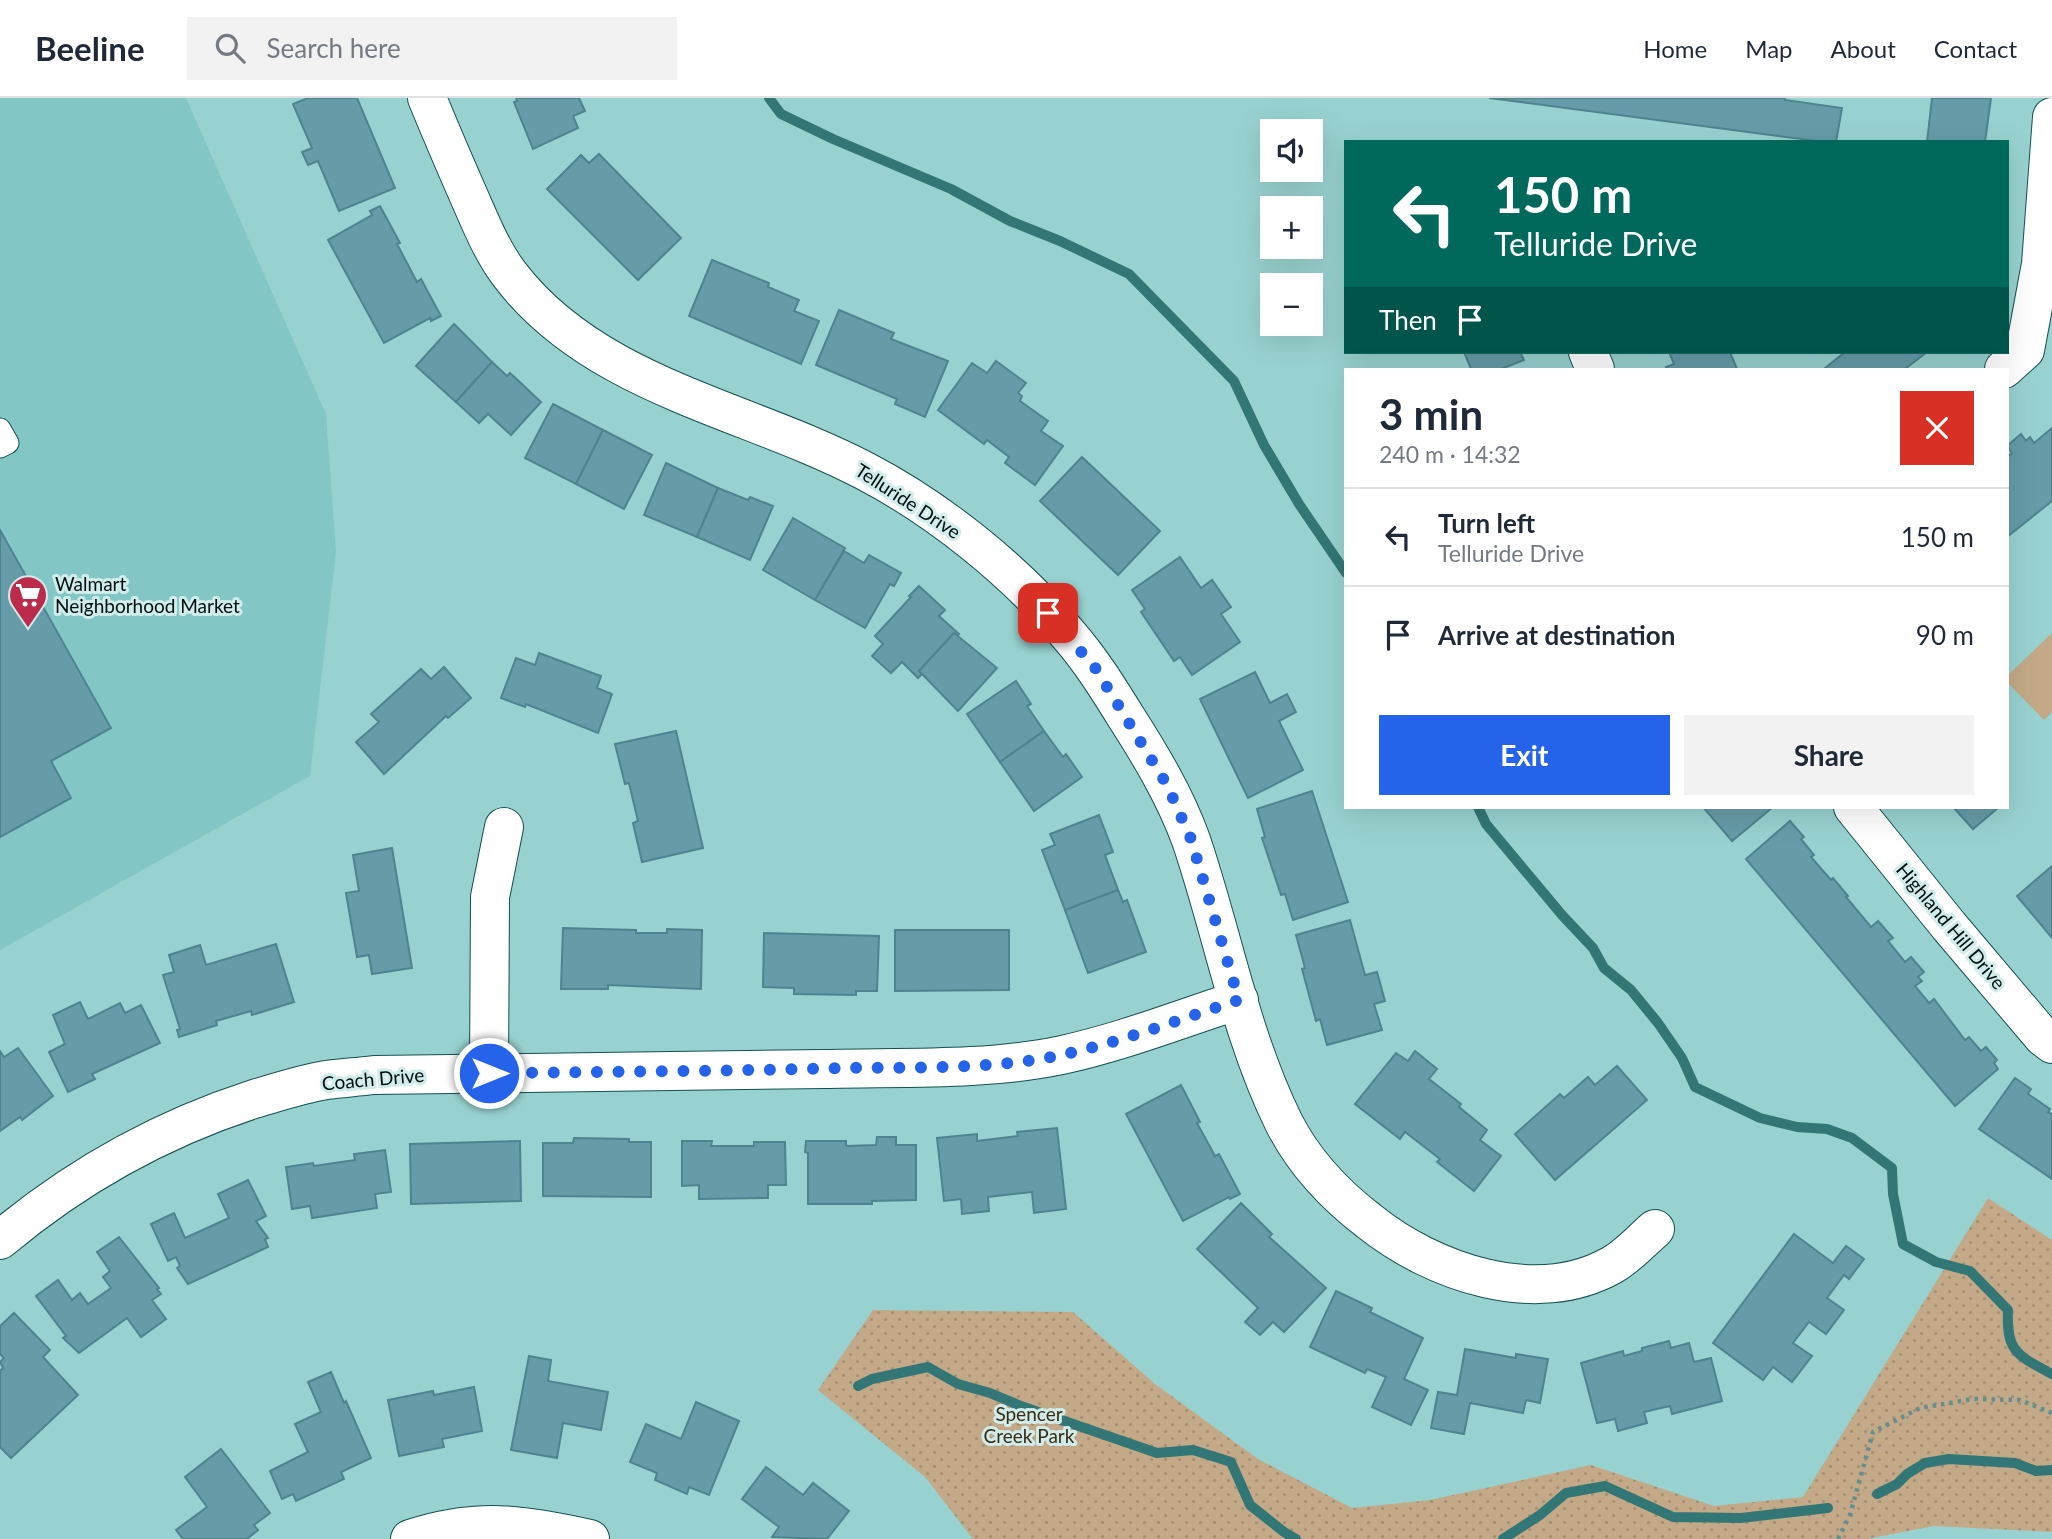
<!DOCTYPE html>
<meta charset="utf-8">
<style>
body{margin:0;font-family:Lato,sans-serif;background:#f2f2f3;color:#1f2937;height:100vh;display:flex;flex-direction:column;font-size:26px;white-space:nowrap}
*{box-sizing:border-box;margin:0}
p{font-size:23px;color:#747a83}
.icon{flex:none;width:38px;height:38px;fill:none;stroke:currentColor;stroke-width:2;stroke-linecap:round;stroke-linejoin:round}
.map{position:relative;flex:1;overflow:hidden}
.side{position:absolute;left:1344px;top:270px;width:665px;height:441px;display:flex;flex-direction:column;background:#fff;border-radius:0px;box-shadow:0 7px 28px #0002}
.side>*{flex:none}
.hud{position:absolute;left:1344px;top:42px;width:665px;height:214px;border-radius:0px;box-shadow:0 7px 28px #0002;background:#00695c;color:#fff;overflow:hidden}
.fabs{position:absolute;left:1260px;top:21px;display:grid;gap:14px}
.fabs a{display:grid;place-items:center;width:63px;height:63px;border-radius:0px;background:#fff;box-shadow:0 7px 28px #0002;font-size:35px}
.pin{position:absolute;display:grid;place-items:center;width:60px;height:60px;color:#fff;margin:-30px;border-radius:14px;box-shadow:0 4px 10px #0006}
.me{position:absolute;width:77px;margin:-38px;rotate:90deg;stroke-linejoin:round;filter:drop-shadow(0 0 5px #0008)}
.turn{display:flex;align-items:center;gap:24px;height:147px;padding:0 35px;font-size:32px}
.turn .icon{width:91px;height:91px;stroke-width:2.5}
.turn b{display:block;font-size:49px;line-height:60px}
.then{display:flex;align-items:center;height:66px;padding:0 35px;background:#0003;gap:14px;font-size:26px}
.round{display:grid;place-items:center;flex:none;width:74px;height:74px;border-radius:0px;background:#f2f2f3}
.overview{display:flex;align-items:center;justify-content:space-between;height:119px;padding:0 35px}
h1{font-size:42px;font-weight:700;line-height:52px}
.action{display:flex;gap:14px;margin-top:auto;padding:14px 35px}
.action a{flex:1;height:80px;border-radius:0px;background:#2563eb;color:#fff;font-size:28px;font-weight:700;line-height:80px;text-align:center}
.action a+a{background:#f2f2f3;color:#1f2937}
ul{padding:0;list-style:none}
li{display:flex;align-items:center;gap:21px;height:98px;padding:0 35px;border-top:2px solid #e0e1e3}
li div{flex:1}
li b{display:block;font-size:26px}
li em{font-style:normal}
header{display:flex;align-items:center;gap:42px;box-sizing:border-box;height:98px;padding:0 35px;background:#fff;border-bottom:2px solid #e0e1e3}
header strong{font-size:33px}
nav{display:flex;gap:38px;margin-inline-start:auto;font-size:24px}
.search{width:490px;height:63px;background:#f2f2f3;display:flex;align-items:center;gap:18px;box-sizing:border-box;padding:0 24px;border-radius:0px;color:#747a83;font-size:26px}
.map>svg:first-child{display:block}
</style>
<header>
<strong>Beeline</strong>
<div class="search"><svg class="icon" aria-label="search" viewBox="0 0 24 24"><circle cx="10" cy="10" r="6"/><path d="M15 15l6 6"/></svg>Search here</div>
<nav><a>Home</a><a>Map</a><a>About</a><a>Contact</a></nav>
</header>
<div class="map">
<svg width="2052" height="1441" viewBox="0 0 2052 1441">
<defs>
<pattern id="park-dots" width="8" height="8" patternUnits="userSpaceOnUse" patternTransform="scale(1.75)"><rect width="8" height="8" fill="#c3a987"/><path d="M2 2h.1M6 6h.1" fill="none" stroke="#a69073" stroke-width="1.8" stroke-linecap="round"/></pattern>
</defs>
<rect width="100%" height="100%" fill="#98d2d0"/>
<path fill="#82c7c5" d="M0 0H186L326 316 336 454 310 678 0 852Z"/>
<path fill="#c3a987" d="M2052 535V614L2044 622 2007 584V578Z"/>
<path fill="url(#park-dots)" d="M1988 1100 2052 1142V1434L1934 1428 1867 1441H973L925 1379 818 1292 873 1212 1073 1214 1155 1286 1258 1361 1352 1410 1430 1402 1591 1367 1714 1408 1803 1399Z"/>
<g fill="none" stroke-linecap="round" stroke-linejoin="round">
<g stroke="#327776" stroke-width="10">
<path d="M769 0 781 16 833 41 951 91 1010 123 1060 143 1129 176 1234 283 1264 347 1299 406 1346 475"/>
<path d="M1478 709 1486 726 1562 817 1593 850 1604 870 1631 892 1658 925 1682 960 1695 989 1760 1020 1797 1029 1827 1031 1852 1040 1892 1070 1893 1096 1903 1146 1936 1164 1970 1173 2008 1212C2006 1254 2017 1257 2052 1276"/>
<path d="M858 1288 872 1281 928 1269 958 1286 990 1295 1021 1308 1157 1355 1193 1352 1231 1364 1250 1407 1284 1434 1296 1441"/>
<path d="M1877 1396 1897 1386 1907 1376 1925 1365 1949 1361 2015 1365 2036 1373 2052 1372"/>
<path d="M1503 1441 1540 1417 1566 1395 1605 1388 1673 1419 1741 1420 1828 1410"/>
</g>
</g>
<g fill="#669ca8" stroke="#4e8490" stroke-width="2">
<path d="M308 0H357L395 90 339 113 318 63 308 67 302 54 312 50 293 6Z"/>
<path d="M516 0H579L585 13 573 18 578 30 533 51 514 4 517 3Z"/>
<path d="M1489 0H1785V2L1842 10 1836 44H1824Z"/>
<path d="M1932 0H1991L1985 44H1927Z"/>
<path d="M599 56 681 140 638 182 547 91 581 57 589 65Z"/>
<path d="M380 108 400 145 397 146 417 184 421 181 441 218 431 223 430 220 384 245 328 142 372 117 370 113Z"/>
<path d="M712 162 769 185 768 189 799 202 794 213 819 223 801 266 689 218Z"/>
<path d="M839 212 894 235 891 241 948 263 925 319 895 306 897 301 816 267Z"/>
<path d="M454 226 492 264 456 304 416 268Z"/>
<path d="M1464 254H1520L1524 262 1501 271H1471Z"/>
<path d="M1669 254H1730L1737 271H1667L1666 269 1674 266Z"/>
<path d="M1845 254H1927L1905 271H1824Z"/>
<path d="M996 263 1026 285 1018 295 1022 298 1020 303 1048 323 1041 333 1063 348 1035 387 1005 365 1009 359 987 342 984 346 938 312 972 265 987 275Z"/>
<path d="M492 264 507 278 510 275 541 304 511 337 488 316 479 325 456 304Z"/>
<path d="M553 306 603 332 576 386 525 360Z"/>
<path d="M2052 330V403L2007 439V359L2012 355 2007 348 2021 336 2026 343 2030 339 2034 345Z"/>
<path d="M603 332 652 357 624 411 576 386Z"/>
<path d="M1082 359 1160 433 1118 477 1040 403Z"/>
<path d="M666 365 718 390 697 439 644 417Z"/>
<path d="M718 390 748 402 750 399 773 408 750 462 697 439Z"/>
<path d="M793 420 845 450 815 502 763 472Z"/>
<path d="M0 432 111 630 51 663 71 700 0 739Z"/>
<path d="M844 453 864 465 869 457 901 475 894 488 890 486 865 530 815 502Z"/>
<path d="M1180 459 1201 490 1212 482 1231 509 1221 516 1240 544 1192 577 1180 559 1174 563 1141 514 1145 511 1132 492Z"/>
<path d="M919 488 945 512 939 518 959 536 957 538 954 535 919 573 922 576 918 580 902 564 891 575 872 558 883 546 875 538 911 499 909 498Z"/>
<path d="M954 535 997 570 958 613 919 573Z"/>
<path d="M539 555 601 578 597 590 612 596 598 635 526 606 525 609 501 600 516 560 535 567Z"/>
<path d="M444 569 471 600 448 620 446 618 384 676 356 644 379 624 371 616 421 571 431 581Z"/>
<path d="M1255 574 1270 605 1287 596 1296 614 1279 623 1303 672 1248 700 1200 601Z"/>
<path d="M1016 583 1031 606 1027 608 1044 633 1000 664 967 616Z"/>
<path d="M676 633 703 750 642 764 633 725 638 723 629 685 625 686 615 646Z"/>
<path d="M1044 633 1063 659 1066 656 1082 679 1034 713 1000 664Z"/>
<path d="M1312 693 1348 804 1293 822 1285 796 1281 797 1262 740 1265 739 1257 711Z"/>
<path d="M1703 709H1773L1732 743Z"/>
<path d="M1953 709H1999L1973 731Z"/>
<path d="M1099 717 1113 754 1105 757 1118 792 1065 812 1042 752 1055 747 1050 736Z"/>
<path d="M1790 723 1804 739 1801 741 1814 757 1811 759 1831 782 1833 780 1848 798 1846 799 1871 829 1878 823 1893 840 1888 843 1905 864 1911 859 1924 874 1918 879 1922 883 1915 888 1929 905 1934 901 1965 942 1969 939 1981 953 1986 949 1997 962 1994 965 1998 971 1955 1008 1746 761Z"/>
<path d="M392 750 412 870 372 876 369 857 357 859 346 795 359 793 353 757Z"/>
<path d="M2052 768V840L2017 798Z"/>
<path d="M1118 792 1123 804 1127 802 1146 854 1088 875 1065 812Z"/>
<path d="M1350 822 1365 877 1377 874 1385 903 1374 906 1382 932 1327 947 1320 921 1316 923 1302 871 1305 870 1296 837Z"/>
<path d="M563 830 636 832V835H667V831L702 832 701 891 608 887V891H561Z"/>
<path d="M895 832H1009V892L895 893Z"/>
<path d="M764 835 879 838 877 893H856V897L794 896V890L763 889Z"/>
<path d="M276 846 294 904 252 917 251 913 216 923 217 927 179 939 177 932 180 931 163 877 174 874 169 857 200 847 206 867Z"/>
<path d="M80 904 88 921 120 905 125 915 141 907 160 945 92 976 95 981 68 994 49 954 65 946 53 917Z"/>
<path d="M18 950 53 998 22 1022 20 1019 0 1033V953L4 959Z"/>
<path d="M1415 953 1437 971 1429 981 1461 1006 1459 1009 1487 1032 1480 1042 1501 1058 1474 1093 1437 1064 1440 1061 1405 1034 1400 1041 1355 1006 1396 955 1408 963Z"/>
<path d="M1617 968 1647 1002 1555 1082 1515 1036 1560 996 1564 1000 1588 979 1595 987Z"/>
<path d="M2015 980 2031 991 2028 996 2050 1011 2048 1014 2052 1016V1081L1979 1031Z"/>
<path d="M1181 987 1200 1024 1197 1025 1215 1058 1219 1056 1240 1096 1230 1101 1229 1099 1183 1123 1126 1016Z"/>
<path d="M1057 1030 1066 1111 1034 1115 1032 1094 988 1099 989 1113 962 1116 961 1101 944 1103 937 1040 977 1036V1043L1018 1038 1017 1034Z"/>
<path d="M877 1039H896V1047H916V1102L872 1103V1106H808V1055L805 1054 806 1043H846V1048L876 1047Z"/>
<path d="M574 1040 629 1041V1044H651V1099L543 1098V1045H573Z"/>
<path d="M520 1043 521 1103 411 1106 410 1046Z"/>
<path d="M682 1043H712L711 1048H754V1044H785L786 1087H768V1100L699 1101V1087L682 1088Z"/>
<path d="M385 1052 391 1094 375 1096 377 1110 312 1120 310 1108 292 1111 286 1069 313 1065 314 1068 355 1062 354 1056Z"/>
<path d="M248 1082 266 1118 256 1123 268 1140 265 1141 268 1149 188 1186 177 1170 180 1168 176 1159 168 1163 151 1126 174 1115 185 1140 229 1120 218 1096Z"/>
<path d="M1241 1105 1272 1136 1269 1139 1326 1190 1284 1234 1273 1224 1260 1237 1245 1224 1258 1210 1197 1151Z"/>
<path d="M1794 1136 1833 1165 1846 1148 1864 1161 1849 1181 1844 1177 1827 1200 1844 1212 1826 1236 1809 1224 1793 1245 1812 1258 1792 1284 1773 1269 1763 1282 1713 1245Z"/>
<path d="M119 1139 159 1190 157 1191 161 1196 152 1202 166 1221 141 1239 127 1220 79 1255 63 1240 66 1238 36 1198 58 1182 72 1202 80 1195 88 1206 111 1190 103 1179 110 1173 97 1154Z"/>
<path d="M1336 1193 1372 1210 1370 1214 1423 1240 1404 1281 1428 1292 1411 1327 1372 1309 1386 1279 1367 1271 1365 1275 1310 1249Z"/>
<path d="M14 1215 50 1252 43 1259 78 1297 11 1360 0 1349V1273L3 1270 0 1264 4 1260 0 1256V1228Z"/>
<path d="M1669 1243 1671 1250 1689 1245 1694 1264 1711 1260 1722 1303 1672 1316 1670 1308 1644 1314 1647 1325 1618 1333 1615 1321 1597 1325 1581 1265 1623 1253 1624 1258 1642 1253V1250Z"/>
<path d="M1465 1251 1516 1260V1256L1548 1261 1540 1305 1526 1302 1523 1315 1470 1305 1464 1336 1431 1330 1438 1294 1457 1297Z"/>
<path d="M529 1258 551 1262 548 1283 608 1294 601 1332 563 1325 557 1360 511 1352Z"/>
<path d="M331 1274 344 1305 346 1303 371 1360 341 1374 344 1381 296 1403 293 1396 282 1401 270 1373 308 1354 295 1326 321 1314 308 1284Z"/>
<path d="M474 1289 482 1333 442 1341 444 1349 399 1358 388 1302 433 1293 434 1297Z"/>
<path d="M696 1304 739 1323 709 1397 689 1389 687 1396 655 1382 657 1375 630 1364 646 1326 681 1341Z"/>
<path d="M221 1351 270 1415 254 1427 258 1432 247 1441H183L176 1432 207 1409 185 1379Z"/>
<path d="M766 1369 803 1397 813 1385 849 1413 827 1441 772 1439 779 1429 742 1401Z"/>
</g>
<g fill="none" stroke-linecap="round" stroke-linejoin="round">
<defs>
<path id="service" d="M0 331 8 345 0 349"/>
<g id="minor">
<path d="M427 0C441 34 456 69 471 103 482 128 493 155 510 177 595 288 747 311 865 373 938 411 1014 472 1067 535 1090 561 1108 590 1126 619 1151 658 1175 698 1191 742 1223 836 1240 936 1284 1025 1304 1064 1335 1097 1369 1123 1432 1174 1536 1210 1612 1167 1628 1158 1641 1143 1655 1131"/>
<path d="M1588 254 1595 271"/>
<path d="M2004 271 2025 252 2041 166 2052 19"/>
<path d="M1853 709 1949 828 2043 939 2052 946"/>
<path d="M489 975 490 799 504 729"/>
<path d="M0 1142C75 1079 161 1031 254 1001 278 994 302 986 326 982 342 980 358 979 374 977 524 974 674 974 824 971 902 969 985 973 1062 957 1122 944 1180 921 1239 902"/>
<path d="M410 1441C477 1419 523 1426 590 1441"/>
</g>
</defs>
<use href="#service" stroke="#13504f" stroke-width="23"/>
<use href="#minor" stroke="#13504f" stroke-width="40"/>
<path stroke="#648f8e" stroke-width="4.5" stroke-dasharray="3.5 5" stroke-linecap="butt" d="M1838 1441 1850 1417 1873 1334 1920 1310 1973 1301 2020 1302 2052 1315"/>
<use href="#service" stroke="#fff" stroke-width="21"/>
<use href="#minor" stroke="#fff" stroke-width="38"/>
</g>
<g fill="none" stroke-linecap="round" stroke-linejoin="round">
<path stroke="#2563eb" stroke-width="12" stroke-dasharray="0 21.6" d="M489 975C607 974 726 973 844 970 916 969 991 972 1061 957 1122 944 1180 921 1239 902L1191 741 1167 687 1096 571 1048 515"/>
</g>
<defs>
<symbol id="supermarket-pin" viewBox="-11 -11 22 30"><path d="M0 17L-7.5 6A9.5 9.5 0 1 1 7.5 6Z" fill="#bc2b4b" stroke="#d0eceb"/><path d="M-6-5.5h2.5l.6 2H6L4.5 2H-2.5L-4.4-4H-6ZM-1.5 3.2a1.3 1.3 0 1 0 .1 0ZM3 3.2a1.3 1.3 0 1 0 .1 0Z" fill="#fff"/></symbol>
</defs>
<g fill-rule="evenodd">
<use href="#supermarket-pin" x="6" y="475" width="44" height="60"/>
</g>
<g text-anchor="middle" stroke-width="6" stroke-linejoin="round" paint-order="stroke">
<g font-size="19" fill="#000f0f" stroke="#d0eceb">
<text transform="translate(908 403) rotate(33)" y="7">Telluride Drive</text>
<text transform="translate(1951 828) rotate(50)" y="7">Highland Hill Drive</text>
<text transform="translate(373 981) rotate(-5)" y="7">Coach Drive</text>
</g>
<g font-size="19" fill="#000f0f" stroke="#d0eceb" text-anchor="start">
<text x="55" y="493">Walmart<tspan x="55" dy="22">Neighborhood Market</tspan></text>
</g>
<g font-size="19" fill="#3c2b11" stroke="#d0eceb">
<text x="1029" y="1323">Spencer<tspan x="1029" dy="22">Creek Park</tspan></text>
</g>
</g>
</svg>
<div class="fabs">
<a><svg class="icon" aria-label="sound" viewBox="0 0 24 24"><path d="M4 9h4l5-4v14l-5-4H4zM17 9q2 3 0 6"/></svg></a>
<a>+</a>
<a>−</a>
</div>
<div class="pin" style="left:1048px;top:515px;background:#d93025"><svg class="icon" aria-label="arrive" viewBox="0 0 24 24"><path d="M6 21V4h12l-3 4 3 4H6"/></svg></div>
<svg class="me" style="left:489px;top:975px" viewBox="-20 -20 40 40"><circle r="17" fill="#2563eb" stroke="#fff" stroke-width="3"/><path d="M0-11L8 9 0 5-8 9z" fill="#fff"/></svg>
<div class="hud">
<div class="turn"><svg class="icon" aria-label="left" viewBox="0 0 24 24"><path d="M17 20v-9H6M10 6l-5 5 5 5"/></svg><div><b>150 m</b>Telluride Drive</div></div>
<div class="then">Then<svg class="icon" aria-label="arrive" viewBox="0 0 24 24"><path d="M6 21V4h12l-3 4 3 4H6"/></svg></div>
</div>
<section class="side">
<div class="overview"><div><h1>3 min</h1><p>240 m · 14:32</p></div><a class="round" style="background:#d93025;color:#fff"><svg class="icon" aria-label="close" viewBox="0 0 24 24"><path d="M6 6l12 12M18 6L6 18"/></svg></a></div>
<ul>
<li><svg class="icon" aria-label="left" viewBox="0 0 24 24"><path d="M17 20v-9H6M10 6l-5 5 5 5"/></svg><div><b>Turn left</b><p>Telluride Drive</p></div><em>150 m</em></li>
<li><svg class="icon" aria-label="arrive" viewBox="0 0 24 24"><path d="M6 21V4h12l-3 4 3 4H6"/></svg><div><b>Arrive at destination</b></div><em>90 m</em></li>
</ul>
<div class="action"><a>Exit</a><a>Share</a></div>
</section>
</div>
